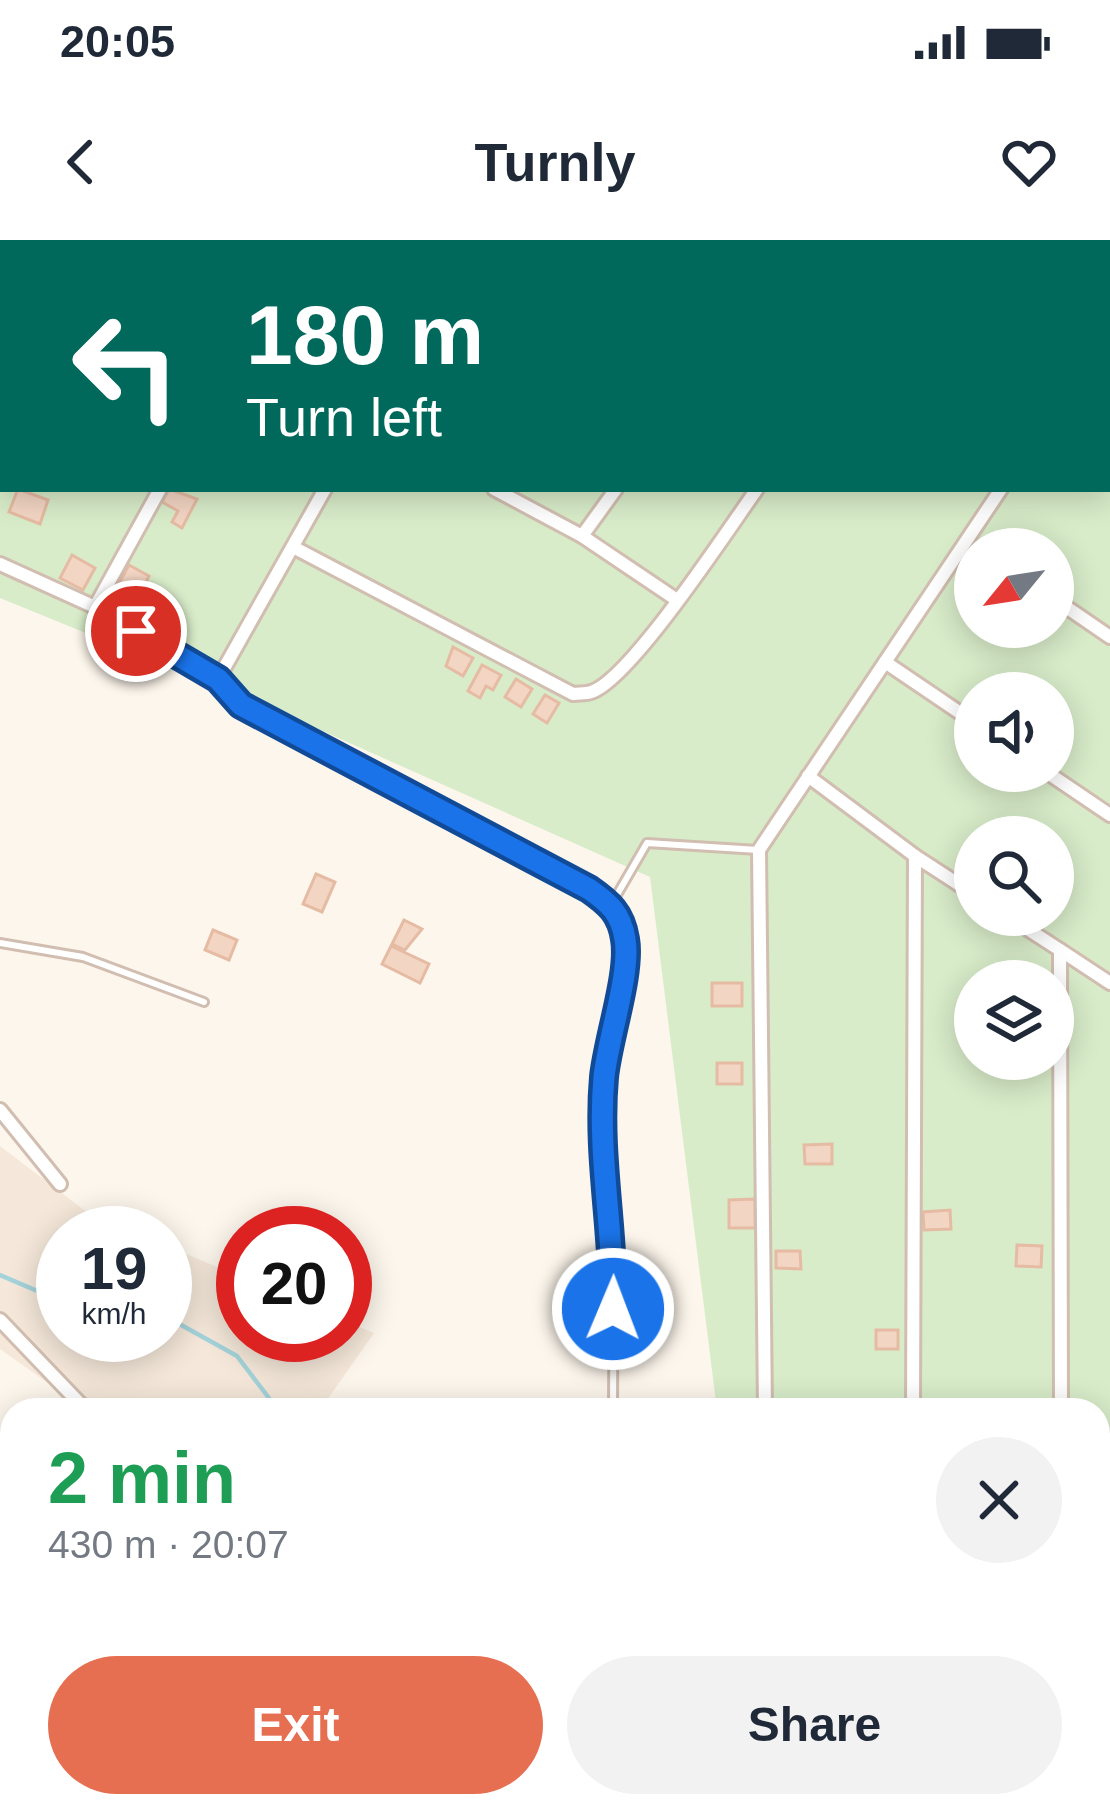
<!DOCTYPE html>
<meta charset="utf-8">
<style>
body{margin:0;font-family:Helvetica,sans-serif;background:#f2f2f3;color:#1f2937;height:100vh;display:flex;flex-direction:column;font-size:45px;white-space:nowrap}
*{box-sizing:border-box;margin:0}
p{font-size:39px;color:#747a83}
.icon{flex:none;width:66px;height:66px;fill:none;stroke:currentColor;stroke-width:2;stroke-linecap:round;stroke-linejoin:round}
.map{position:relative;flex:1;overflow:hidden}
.panel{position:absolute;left:0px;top:1158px;width:1110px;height:420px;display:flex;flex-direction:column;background:#fff;border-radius:36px 36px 0 0;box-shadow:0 6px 30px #0003}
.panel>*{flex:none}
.hud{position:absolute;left:0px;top:0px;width:1110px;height:252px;box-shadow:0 6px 30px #0003;background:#00695c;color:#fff;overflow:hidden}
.needle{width:78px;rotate:240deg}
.controls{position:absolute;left:954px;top:288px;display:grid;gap:24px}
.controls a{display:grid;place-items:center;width:120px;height:120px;border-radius:50%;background:#fff;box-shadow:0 6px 30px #0003;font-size:60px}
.speed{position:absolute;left:36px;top:966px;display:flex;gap:24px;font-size:60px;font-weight:700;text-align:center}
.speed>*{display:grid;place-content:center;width:156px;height:156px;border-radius:50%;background:#fff;box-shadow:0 6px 30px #0003;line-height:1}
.speed small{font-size:30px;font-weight:400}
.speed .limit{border:18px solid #d22;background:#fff;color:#111}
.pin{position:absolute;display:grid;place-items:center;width:102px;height:102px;color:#fff;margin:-51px;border:6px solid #fff;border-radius:50%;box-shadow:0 3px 12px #0007}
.me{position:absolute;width:132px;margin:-66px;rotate:1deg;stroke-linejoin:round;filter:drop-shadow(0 0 9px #0008)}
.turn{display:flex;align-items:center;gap:42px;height:252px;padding:0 48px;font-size:54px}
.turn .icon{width:156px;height:156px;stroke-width:2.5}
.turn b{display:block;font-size:84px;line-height:102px}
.round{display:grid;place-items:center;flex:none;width:126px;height:126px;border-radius:63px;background:#f2f2f3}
.headline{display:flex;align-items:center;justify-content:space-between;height:204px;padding:0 48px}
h1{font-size:72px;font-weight:700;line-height:90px;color:#1e9e55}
.cta{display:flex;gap:24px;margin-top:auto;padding:24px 48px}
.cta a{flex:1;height:138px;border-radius:72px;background:#e76f51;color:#fff;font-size:48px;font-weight:700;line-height:138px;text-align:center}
.cta a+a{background:#f2f2f3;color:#1f2937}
.status{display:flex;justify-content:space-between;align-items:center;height:84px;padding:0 60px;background:#fff;direction:ltr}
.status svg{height:33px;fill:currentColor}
header{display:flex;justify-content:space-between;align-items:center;height:156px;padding:0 48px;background:#fff;font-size:54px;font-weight:700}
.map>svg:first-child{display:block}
</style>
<div class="status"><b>20:05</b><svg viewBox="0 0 49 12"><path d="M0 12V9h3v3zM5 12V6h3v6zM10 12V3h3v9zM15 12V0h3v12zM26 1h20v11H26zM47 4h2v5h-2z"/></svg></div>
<header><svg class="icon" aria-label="back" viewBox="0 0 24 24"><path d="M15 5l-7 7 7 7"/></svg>Turnly<svg class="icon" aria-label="heart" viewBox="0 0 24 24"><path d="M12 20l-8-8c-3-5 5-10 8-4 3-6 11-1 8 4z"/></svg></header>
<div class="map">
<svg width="1110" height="1578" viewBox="0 0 1110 1578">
<rect width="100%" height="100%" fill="#fdf6ec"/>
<path fill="#f5e8da" d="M0 906 88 973 136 993H63V1095H165V1005L243 1038V1095H345V1081L374 1093 320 1170H86L0 1109Z"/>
<path fill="#d8ecc9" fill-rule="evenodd" d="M0 0H1110V1381L1098 1417V1170H717L650 637 289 476 0 358ZM3 3H1107V249H3ZM975 309H1053V387H975ZM975 453H1053V531H975ZM975 597H1053V675H975ZM975 741H1053V819H975Z"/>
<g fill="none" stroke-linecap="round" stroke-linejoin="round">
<g stroke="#a5d3da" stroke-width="4.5">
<path d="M0 1035 63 1062"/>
<path d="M165 1076 237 1116 278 1170"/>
<path d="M867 1566 886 1578"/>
</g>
</g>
<g fill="#f3d5c3" stroke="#e6bba3" stroke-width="3">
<path d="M18 249 48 260 40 284 9 272Z"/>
<path d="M169 249 197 259 182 288 172 282 178 271 162 262Z"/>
<path d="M72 315 95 328 83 350 60 338Z"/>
<path d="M129 325 149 336 134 365 113 354Z"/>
<path d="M453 407 473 418 463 436 446 426Z"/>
<path d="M482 425 501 435 493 450 486 446 480 458 468 451Z"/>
<path d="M516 439 532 449 521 467 505 457Z"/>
<path d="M545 455 559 463 547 483 533 474Z"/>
<path d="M316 634 335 642 322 672 303 664Z"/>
<path d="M404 680 422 689 405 710 392 704Z"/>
<path d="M213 690 237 700 229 720 205 710Z"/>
<path d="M391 706 429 724 420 743 382 724Z"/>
<rect x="712" y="743" width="30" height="23"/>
<rect x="717" y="823" width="25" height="21"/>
<path d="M832 904V924H805L804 905Z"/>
<path d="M755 959V988H729V960Z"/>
<path d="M950 970 951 989 924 990 923 972Z"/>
<path d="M1017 1005 1042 1006 1041 1027 1016 1026Z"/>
<path d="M776 1011H800L801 1029 776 1028Z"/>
<rect x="876" y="1090" width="22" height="19"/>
</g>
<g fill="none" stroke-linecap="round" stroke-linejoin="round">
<defs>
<g id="service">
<path d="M218 439 241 465 589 648 616 669 626 703 604 838 602 932 614 999 613 1170"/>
<path d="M611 665 647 603 758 610"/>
<path d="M0 703 83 717 204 762"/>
</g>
<g id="minor">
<path d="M119 3 120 0"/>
<path d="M295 3 297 0"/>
<path d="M463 3 465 0"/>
<path d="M793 3 795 0"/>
<path d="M934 3 936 0"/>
<path d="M1107 88 1110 84"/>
<path d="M1107 212 1110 215"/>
<path d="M0 228 3 222"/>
<path d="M494 249 582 296 677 360"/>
<path d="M582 296 616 249"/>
<path d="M293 307 573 454C579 453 585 454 591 452 630 440 729 288 757 249"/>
<path d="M0 324 95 367 218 439 325 249"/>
<path d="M1053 358 1110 397"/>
<path d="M95 367 160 249"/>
<path d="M885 422 975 483"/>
<path d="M1045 531 1110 575"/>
<path d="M808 536 915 616"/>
<path d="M1006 675 1060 710 1061 1170"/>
<path d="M1060 710 1110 743"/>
<path d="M0 870 60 944"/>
<path d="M0 1080 86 1170"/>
<path d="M765 1170 759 610 1001 249"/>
<path d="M913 1170 915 616 975 655"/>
<path d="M672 1566 687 1578"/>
</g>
</defs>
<use href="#service" stroke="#d1beb0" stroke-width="12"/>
<use href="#minor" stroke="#d1beb0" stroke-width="18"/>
<g stroke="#d9b8a5" stroke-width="3" stroke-dasharray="3 9" stroke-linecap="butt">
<path d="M0 1341 12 1335"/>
<path d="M1099 1456 1110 1449"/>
<path d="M1098 1457 1110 1438"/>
<path d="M271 1566 296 1578"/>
<path d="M972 1566 992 1578"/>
<path d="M148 1578 156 1566"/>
<path d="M425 1578 430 1566"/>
<path d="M890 1578 895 1566"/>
</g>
<use href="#service" stroke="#fff" stroke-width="6"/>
<use href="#minor" stroke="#fff" stroke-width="12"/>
</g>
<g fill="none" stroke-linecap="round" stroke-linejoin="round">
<defs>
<path id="route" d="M136 391 218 439 241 465 589 649C609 663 621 673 625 699 631 733 608 798 604 837 597 915 614 991 613 1069"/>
</defs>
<use href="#route" stroke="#114b97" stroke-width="30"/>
<use href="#route" stroke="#1a73e8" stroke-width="21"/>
</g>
</svg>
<div class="controls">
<a><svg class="needle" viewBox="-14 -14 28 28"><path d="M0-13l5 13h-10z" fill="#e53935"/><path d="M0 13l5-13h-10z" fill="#747a83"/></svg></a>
<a><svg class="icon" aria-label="sound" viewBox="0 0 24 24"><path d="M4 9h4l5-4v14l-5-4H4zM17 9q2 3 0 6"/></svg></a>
<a><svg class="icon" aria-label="search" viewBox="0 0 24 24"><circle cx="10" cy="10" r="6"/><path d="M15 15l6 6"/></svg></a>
<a><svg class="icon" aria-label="layers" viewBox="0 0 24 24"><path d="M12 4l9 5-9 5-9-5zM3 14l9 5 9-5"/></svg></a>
</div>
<div class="speed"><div>19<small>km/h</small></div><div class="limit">20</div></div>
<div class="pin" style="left:136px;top:391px;background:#d93025"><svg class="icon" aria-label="arrive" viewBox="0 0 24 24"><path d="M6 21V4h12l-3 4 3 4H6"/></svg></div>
<svg class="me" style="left:613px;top:1069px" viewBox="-20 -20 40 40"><circle r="17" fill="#1a73e8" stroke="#fff" stroke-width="3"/><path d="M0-11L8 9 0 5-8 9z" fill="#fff"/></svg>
<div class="hud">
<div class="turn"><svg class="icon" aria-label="left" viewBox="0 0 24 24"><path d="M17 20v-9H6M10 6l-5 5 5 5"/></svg><div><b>180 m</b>Turn left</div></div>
</div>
<section class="panel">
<div class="headline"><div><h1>2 min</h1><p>430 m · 20:07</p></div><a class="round"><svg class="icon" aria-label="close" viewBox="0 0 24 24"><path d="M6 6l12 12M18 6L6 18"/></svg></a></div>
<div class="cta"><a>Exit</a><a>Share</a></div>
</section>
</div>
